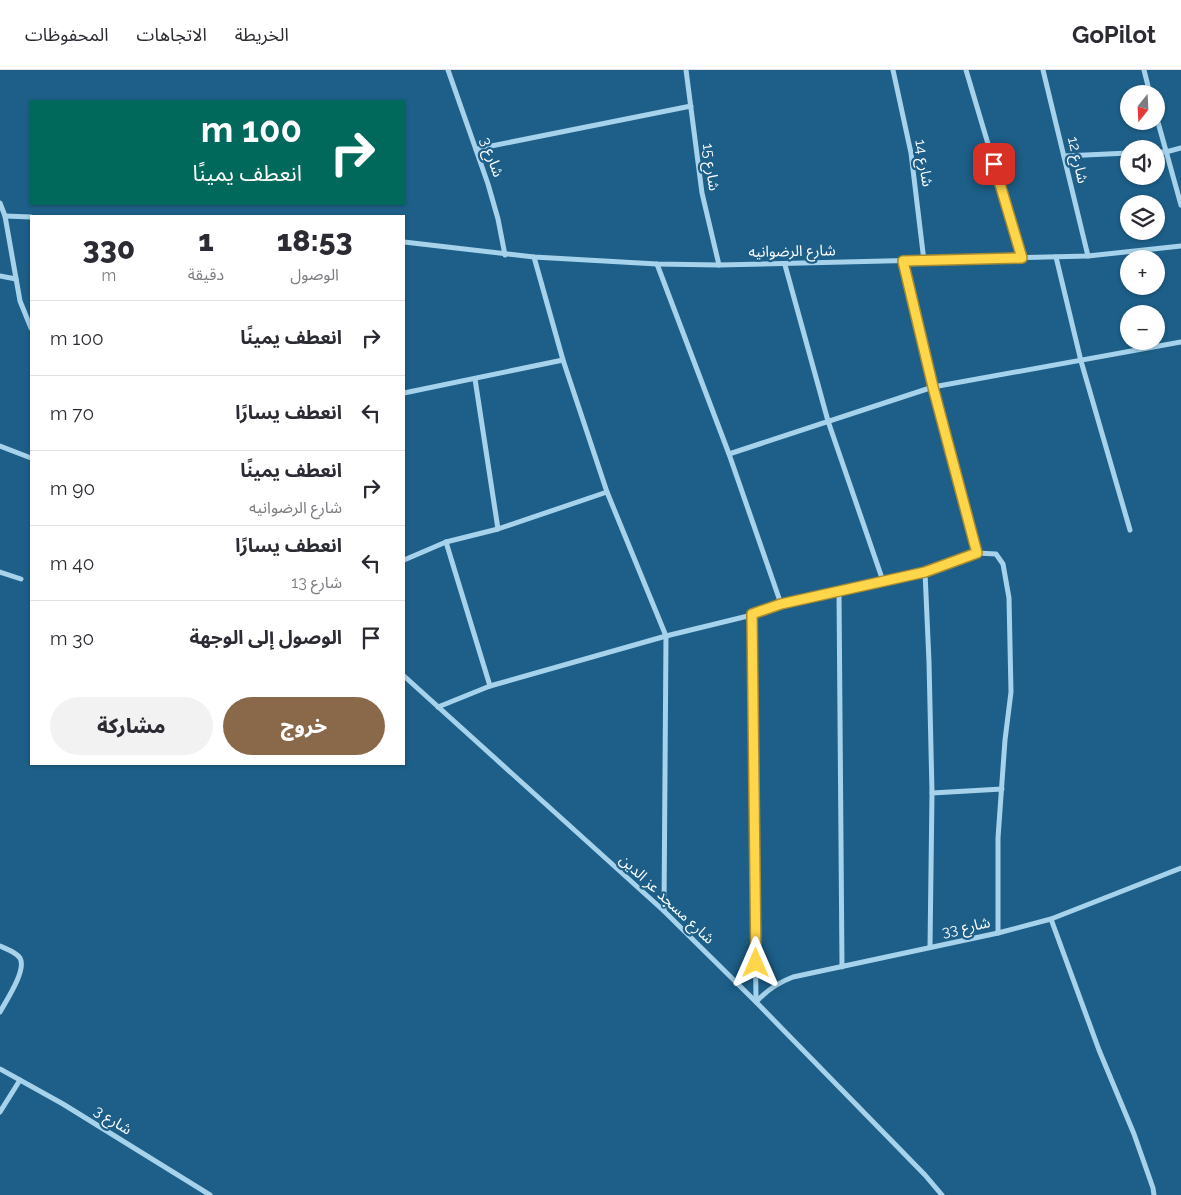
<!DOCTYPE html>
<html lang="ar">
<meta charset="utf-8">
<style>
body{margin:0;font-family:Raleway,"Noto Sans Arabic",sans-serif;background:#f2f2f3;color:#2b2b33;direction:rtl;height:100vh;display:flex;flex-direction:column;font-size:19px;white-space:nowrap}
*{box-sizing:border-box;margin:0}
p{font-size:16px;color:#7c7c81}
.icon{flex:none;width:28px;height:28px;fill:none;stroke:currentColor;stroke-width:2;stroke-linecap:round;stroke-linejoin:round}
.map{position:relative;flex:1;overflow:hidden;direction:ltr}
.side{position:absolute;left:30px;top:145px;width:375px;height:550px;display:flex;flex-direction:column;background:#fff;border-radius:0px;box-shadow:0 1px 4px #0004;direction:rtl}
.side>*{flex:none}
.banner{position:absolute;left:30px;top:30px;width:375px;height:105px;border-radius:0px;box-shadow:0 1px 4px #0004;direction:rtl;background:#00695c;color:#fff;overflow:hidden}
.needle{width:32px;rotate:198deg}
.tools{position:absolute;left:1120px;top:15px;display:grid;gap:10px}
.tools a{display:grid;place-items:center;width:45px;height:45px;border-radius:50%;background:#fff;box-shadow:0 1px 4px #0004;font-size:25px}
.pin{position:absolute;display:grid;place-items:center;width:42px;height:42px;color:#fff;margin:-21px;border-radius:10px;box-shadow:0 2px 8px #0006}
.me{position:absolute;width:55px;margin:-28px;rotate:0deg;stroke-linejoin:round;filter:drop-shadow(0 0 4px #0008)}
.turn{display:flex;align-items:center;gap:18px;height:105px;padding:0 20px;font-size:22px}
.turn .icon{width:65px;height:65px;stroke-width:2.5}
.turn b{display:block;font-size:35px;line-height:42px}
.eta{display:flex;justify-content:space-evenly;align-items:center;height:85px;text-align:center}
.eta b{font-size:30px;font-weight:800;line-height:35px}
.primary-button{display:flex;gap:10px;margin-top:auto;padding:10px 20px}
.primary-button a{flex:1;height:58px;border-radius:30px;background:#896949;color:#fff;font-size:20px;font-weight:800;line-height:58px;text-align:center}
.primary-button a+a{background:#f2f2f3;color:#2b2b33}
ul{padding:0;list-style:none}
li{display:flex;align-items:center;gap:15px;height:75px;padding:0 20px;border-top:1px solid #e1e1e2}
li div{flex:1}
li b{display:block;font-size:19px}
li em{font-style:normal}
header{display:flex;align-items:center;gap:30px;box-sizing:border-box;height:70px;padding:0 25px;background:#fff;border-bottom:1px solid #e1e1e2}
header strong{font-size:24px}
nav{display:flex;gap:28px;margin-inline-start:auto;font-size:18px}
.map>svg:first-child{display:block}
</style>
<header>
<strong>GoPilot</strong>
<nav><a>الخريطة</a><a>الاتجاهات</a><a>المحفوظات</a></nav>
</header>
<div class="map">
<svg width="1181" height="1125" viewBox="0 0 1181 1125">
<rect width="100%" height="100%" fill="#1d5f88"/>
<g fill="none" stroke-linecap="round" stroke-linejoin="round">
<g stroke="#a6d2eb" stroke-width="5">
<path d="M448 0 488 114 498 149 505 185"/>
<path d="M686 0 702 123 719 195"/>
<path d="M893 0 911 83 924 191"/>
<path d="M966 0 1022 188"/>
<path d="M1043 0 1088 186"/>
<path d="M1144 0 1150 24"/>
<path d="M1156 45 1181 135"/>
<path d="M476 79 691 36"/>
<path d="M1156 82H1166L1181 78"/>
<path d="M1064 86 1129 83"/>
<path d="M0 133 5 146 20 231 31 258"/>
<path d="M5 146 31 147"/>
<path d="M404 172 534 187 657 194 719 195 1088 186 1181 176"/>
<path d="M534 187 563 290 607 422 666 566 664 841"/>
<path d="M1056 187 1081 291 1130 460"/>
<path d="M903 191 933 317 977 483"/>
<path d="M657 194 729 384 781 534"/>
<path d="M785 195 828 351 883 511"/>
<path d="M0 206 16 209"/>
<path d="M475 309 498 459"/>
<path d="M404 323 563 290"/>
<path d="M0 376 31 388"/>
<path d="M729 384 933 317 1181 272"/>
<path d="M446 472 490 616"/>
<path d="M404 490 446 472 498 459 607 422"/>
<path d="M0 502 21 509"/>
<path d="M925 502 929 592 932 723 930 877"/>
<path d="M839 522 842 897"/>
<path d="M752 545 756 931"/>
<path d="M404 606 664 841 756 932 925 1105 942 1125"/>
<path d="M438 637 490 616 666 566 752 545 781 534 925 502 977 483 996 484 1003 494 1009 528 1011 622 1005 670 998 768V863"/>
<path d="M932 723 1002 719"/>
<path d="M1051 849 1099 980 1134 1064 1153 1118 1154 1125"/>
<path d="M0 876C6 879 16 882 20 888 27 900 6 931 0 942"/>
<path d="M756 932C767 920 777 913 793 907L998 863 1051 849 1181 798"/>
<path d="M0 999 63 1034 210 1125"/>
<path d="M0 1042 20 1010"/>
</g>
</g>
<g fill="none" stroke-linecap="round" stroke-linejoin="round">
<defs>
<path id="route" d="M756 893 752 544 781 534 925 502 977 483 933 317 903 191 1022 188 994 94"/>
</defs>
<use href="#route" stroke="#a68a30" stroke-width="12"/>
<use href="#route" stroke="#ffd54a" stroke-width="9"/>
</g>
<g text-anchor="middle" stroke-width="4.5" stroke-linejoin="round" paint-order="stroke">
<g font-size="15" fill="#fff" stroke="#1d5f88">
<text transform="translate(492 87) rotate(70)" y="5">شارع 3</text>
<text transform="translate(1078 90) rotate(77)" y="5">شارع 12</text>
<text transform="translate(924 93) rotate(81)" y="5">شارع 14</text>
<text transform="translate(711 97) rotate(82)" y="5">شارع 15</text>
<text transform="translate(792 181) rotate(-1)" y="5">شارع الرضوانيه</text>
<text transform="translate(667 829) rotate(43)" y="5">شارع مسجد عز الدين</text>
<text transform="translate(966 857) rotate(-12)" y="5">شارع 33</text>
<text transform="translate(113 1050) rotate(32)" y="5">شارع 3</text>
</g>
</g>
</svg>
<div class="tools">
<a><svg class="needle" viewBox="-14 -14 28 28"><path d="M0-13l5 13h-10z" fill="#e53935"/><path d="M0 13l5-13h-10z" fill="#7c7c81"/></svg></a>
<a><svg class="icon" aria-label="sound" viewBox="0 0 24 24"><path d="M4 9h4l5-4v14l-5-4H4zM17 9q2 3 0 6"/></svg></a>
<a><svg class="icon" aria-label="layers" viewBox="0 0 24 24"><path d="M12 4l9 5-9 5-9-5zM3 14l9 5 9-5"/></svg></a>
<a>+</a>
<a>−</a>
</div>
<div class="pin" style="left:994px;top:94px;background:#d93025"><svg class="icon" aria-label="arrive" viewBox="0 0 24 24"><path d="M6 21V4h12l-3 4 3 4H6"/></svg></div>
<svg class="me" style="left:756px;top:893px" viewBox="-20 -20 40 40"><path d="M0-17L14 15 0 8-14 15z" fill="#ffd54a" stroke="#fff" stroke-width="4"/></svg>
<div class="banner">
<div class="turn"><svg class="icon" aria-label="right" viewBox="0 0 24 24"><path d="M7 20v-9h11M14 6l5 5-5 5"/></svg><div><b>100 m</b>انعطف يمينًا</div></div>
</div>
<section class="side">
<div class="eta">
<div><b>18:53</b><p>الوصول</p></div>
<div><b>1</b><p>دقيقة</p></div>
<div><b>330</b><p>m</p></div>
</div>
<ul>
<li><svg class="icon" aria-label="right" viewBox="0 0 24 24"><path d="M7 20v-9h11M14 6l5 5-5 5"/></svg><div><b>انعطف يمينًا</b></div><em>100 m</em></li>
<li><svg class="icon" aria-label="left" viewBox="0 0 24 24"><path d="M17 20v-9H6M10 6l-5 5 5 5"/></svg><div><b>انعطف يسارًا</b></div><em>70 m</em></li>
<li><svg class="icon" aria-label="right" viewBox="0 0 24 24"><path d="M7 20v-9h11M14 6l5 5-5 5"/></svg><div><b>انعطف يمينًا</b><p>شارع الرضوانيه</p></div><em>90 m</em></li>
<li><svg class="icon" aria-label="left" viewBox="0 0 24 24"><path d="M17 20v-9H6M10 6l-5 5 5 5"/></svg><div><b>انعطف يسارًا</b><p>شارع 13</p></div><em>40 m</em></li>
<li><svg class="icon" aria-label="arrive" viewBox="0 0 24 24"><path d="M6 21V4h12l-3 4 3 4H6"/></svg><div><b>الوصول إلى الوجهة</b></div><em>30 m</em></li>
</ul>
<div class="primary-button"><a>خروج</a><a>مشاركة</a></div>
</section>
</div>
